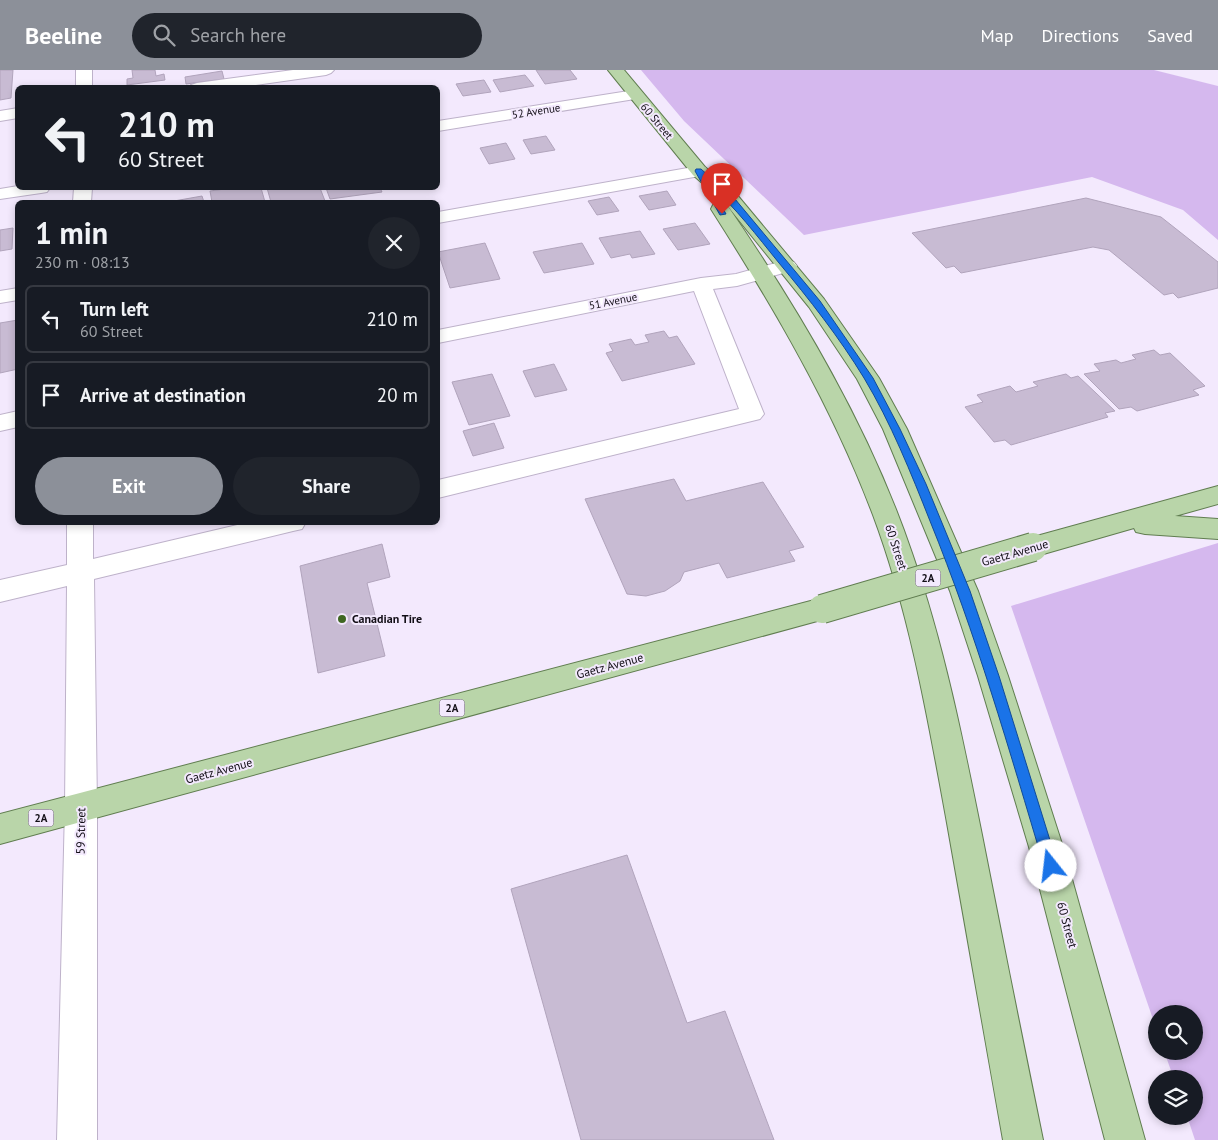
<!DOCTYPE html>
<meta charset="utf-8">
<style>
body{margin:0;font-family:"PT Sans",sans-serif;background:#20242c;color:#f1f3f6;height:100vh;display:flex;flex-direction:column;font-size:19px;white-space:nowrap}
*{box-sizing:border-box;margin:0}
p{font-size:16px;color:#9ea1a6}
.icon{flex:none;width:28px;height:28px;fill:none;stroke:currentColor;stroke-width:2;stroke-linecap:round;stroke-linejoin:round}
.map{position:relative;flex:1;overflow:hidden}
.details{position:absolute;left:15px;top:130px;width:425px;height:325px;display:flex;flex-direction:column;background:#171b24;border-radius:8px;box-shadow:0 2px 8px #0003}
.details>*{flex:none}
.banner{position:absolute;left:15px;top:15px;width:425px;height:105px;border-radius:8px;box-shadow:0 2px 8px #0003;background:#171b24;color:#f1f3f6;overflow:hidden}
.fabs{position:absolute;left:1148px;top:935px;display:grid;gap:10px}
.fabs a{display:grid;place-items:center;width:55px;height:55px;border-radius:50%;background:#171b24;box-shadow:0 2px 8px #0003;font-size:25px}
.pin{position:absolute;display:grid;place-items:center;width:42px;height:42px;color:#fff;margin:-51px -21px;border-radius:50% 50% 50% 0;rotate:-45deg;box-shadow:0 0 5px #0007}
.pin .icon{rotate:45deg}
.me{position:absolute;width:55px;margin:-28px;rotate:344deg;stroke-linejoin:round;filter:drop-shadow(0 0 4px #0008)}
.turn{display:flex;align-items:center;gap:18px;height:105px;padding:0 20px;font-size:22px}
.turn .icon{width:65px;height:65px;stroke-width:2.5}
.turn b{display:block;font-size:35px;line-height:42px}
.round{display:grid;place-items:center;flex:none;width:52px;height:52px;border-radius:26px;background:#20242c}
.head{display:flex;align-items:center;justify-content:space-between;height:85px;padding:0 20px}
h1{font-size:30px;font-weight:600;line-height:38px}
.cta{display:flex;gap:10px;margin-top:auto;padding:10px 20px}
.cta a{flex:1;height:58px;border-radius:30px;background:#8c9099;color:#fff;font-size:20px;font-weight:600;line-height:58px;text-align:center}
.cta a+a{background:#20242c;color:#f1f3f6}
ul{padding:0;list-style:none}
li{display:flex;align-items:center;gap:15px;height:68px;margin:0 10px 8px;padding:0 10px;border:2px solid #363941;border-radius:8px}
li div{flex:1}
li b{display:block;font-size:19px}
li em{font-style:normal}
header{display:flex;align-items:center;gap:30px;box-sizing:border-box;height:70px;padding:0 25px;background:#8c9099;color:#fff}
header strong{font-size:24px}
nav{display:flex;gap:28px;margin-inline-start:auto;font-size:18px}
.search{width:350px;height:45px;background:#20242c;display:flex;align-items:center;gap:12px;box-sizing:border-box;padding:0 18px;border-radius:28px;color:#9ea1a6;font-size:19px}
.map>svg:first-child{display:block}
</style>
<header>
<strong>Beeline</strong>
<div class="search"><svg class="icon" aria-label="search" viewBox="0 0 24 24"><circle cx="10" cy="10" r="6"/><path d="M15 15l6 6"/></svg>Search here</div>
<nav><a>Map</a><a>Directions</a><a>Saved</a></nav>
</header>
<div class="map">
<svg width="1218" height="1070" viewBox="0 0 1218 1070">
<rect width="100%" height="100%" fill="#f3e9fd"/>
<g fill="#d5b8ee">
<path d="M641 0H1154L1218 16V170L1183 140 1092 107 804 165 684 51Z"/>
<path d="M1218 473V1070H1195L1187 1046H1194V1009H1174L1164 981H1194V944H1156V958L1011 536Z"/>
</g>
<g fill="#c8bbd3" stroke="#b1a4bc">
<path d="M0 0H13L11 28 0 30Z"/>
<path d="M132 0H155L156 6 164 4 165 10 127 15V9L133 8Z"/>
<path d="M536 0H570L577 9 545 14Z"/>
<path d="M222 1 224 9 186 14 185 7Z"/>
<path d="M525 5 534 16 500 22 493 10Z"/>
<path d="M484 10 491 22 463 26 456 14Z"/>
<path d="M546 66 555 80 531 84 523 70Z"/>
<path d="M506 73 515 89 489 94 480 78Z"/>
<path d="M232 118H261L265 132H212L210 121Z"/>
<path d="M267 118H320L325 131 271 132Z"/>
<path d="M326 118H380L382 122 330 129Z"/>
<path d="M667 121 676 135 649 140 639 126Z"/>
<path d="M202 126 204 132H174V131Z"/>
<path d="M609 127 619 141 597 145 588 131Z"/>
<path d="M1086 128 1161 147 1218 192V218L1178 228 1173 223 1164 225 1109 180 1093 177 961 203 954 196 946 198 912 163Z"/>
<path d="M695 153 710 174 678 180 663 159Z"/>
<path d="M13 158 12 179 0 181V160Z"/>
<path d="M640 161 655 184 632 188 630 184 611 188 599 168Z"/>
<path d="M485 173 500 209 450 218 438 182Z"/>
<path d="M582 173 594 194 544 203 533 182Z"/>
<path d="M18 250V299L0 303V253Z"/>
<path d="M664 261 669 268 677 266 695 294 622 311 606 283 613 281 609 274 631 269 635 275 649 272 645 265Z"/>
<path d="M1154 280 1160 285 1170 283 1205 316 1193 320 1199 325 1137 341 1131 337 1119 339 1084 304 1100 301 1094 294 1116 290 1121 293 1136 289 1132 285Z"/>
<path d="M554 294 567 320 535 327 523 301Z"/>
<path d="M492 304 510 346 469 355 452 312Z"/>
<path d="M1066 304 1071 308 1078 306 1115 341 1105 343 1108 347 1011 375 1005 370 994 372 965 337 983 332 977 325 1010 316 1016 322 1038 316 1033 312Z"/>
<path d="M494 353 504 378 473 386 463 361Z"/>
<path d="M674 409 686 431 763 412 804 477 789 481 795 491 727 508 719 493 684 502 680 511 665 521 646 526 627 524 585 429Z"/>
<path d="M382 474 390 507 367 513 385 586 318 603 300 496Z"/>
<path d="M627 785 687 953 725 941 774 1070H581L511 819Z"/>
</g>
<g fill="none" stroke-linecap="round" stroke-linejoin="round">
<defs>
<g id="minor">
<rect x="76" y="0" width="16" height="18"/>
<path d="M293 0H334L331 3 326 5 234 18H190L191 15 197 13Z"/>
<path d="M635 20 641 22 643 25 641 28 438 61V51Z"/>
<path d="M18 38V48L0 51V41Z"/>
<path d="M699 96 705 97 708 101 705 105 438 153V142Z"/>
<path d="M18 116V118H50L47 122 41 123 0 129V119Z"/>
<path d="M74 118H92L91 132H73Z"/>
<path d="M787 190 794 192 797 196 794 200 737 216 713 219 764 344 760 349 438 428V410L739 339 694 221 438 273V260L701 208 736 204Z"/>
<path d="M18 218V230L0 233V221Z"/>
<path d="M18 341V357L0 361V345Z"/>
<path d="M67 452H93V489L250 452H306L302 459 293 461 94 509 97 738V1070H57L65 738 67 516 0 532V510L67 495Z"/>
</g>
<g id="major">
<path d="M608 0H624L705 97 738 126 824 229 879 308 907 359 978 521 1008 606 1063 777 1145 1070H1105L1029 777 978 606 950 521 883 359 857 309 809 237 726 134 693 105Z"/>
<path d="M720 133 727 135C801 243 870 359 912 483 944 575 963 670 982 765 1002 867 1022 968 1043 1070H1003C984 964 966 859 947 753 928 649 910 544 873 445 832 336 773 236 711 139L713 135Z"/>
<path d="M1218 416V434L1175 446 1218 449V469L1145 464 1136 462 1134 458 1033 487 1024 484 1020 477 1024 470 1033 467Z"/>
<path d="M822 528 832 531 836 539 832 547 0 774V744Z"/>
</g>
</defs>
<use href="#minor" stroke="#beb2ca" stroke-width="2"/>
<use href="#major" stroke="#607d50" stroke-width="2"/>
<use href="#minor" fill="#fff" fill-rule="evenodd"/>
<use href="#major" fill="#b9d5a9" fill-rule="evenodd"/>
<defs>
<path id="major-bridge" d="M822 539 1033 477"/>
</defs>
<use href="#major-bridge" stroke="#607d50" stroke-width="30" stroke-linecap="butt"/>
<use href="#major-bridge" stroke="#b9d5a9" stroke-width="28"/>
</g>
<path fill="#1a73e8" stroke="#114b97" d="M696 99H701L735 129 820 231 873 308 900 359 926 414 970 521 999 606 1058 796 1056 800 1051 802 1046 800 1044 796C1009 679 976 564 930 451 911 403 891 353 864 308 839 267 809 229 779 193 757 166 736 138 710 115L726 144 720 145 695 101Z"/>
<circle fill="#3f6722" stroke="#f3e9fd" stroke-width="2" cx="342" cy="549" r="5"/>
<g text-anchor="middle" stroke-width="4" stroke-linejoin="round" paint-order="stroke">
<g font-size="11" fill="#110d15" stroke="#f3e9fd">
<text transform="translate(536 41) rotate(-9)" y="4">52 Avenue</text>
<text transform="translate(657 51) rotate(50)" y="4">60 Street</text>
<text transform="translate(613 231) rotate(-11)" y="4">51 Avenue</text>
</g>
<g fill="#f3e9fd" stroke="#554f5b" stroke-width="1">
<rect x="915.5" y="499.5" width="25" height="17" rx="4"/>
<rect x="439.5" y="629.5" width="25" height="17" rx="4"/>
<rect x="28.5" y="739.5" width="25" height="17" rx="4"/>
</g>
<g font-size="11" font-weight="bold" fill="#110d15">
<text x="928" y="512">2A</text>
<text x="452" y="642">2A</text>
<text x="41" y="752">2A</text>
</g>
<g font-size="12" fill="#110d15" stroke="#f3e9fd">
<text transform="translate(896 477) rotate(72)" y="4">60 Street</text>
<text transform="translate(1015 483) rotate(-16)" y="4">Gaetz Avenue</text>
<text transform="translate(610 596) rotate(-15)" y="4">Gaetz Avenue</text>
<text transform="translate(219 701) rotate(-15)" y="4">Gaetz Avenue</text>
<text transform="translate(81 761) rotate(-89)" y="4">59 Street</text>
<text transform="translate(1067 855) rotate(75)" y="4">60 Street</text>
</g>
<g font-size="12" font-weight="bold" fill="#110d15" stroke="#f3e9fd" text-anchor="start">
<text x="352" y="553">Canadian Tire</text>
</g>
</g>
</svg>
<div class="fabs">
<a><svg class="icon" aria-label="search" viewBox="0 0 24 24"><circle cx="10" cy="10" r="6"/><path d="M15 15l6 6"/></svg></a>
<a><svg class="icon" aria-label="layers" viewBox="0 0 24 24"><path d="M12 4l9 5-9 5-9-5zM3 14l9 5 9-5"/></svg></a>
</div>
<div class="pin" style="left:722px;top:144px;background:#d93025"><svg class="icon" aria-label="arrive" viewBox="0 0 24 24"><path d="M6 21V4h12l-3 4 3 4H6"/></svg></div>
<svg class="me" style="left:1051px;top:796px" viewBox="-20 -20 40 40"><circle r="19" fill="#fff"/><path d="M0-13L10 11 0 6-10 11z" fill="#1a73e8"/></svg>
<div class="banner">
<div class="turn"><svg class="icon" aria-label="left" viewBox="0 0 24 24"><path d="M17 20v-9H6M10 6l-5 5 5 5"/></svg><div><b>210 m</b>60 Street</div></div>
</div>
<section class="details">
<div class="head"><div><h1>1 min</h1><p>230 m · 08:13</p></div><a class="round"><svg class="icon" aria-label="close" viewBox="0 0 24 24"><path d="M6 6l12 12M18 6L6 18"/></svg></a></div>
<ul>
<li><svg class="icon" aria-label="left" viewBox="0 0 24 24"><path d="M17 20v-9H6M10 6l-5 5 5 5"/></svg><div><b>Turn left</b><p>60 Street</p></div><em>210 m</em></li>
<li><svg class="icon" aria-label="arrive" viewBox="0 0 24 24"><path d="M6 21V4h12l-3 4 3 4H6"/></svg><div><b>Arrive at destination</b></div><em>20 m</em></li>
</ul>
<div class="cta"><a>Exit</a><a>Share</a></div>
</section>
</div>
